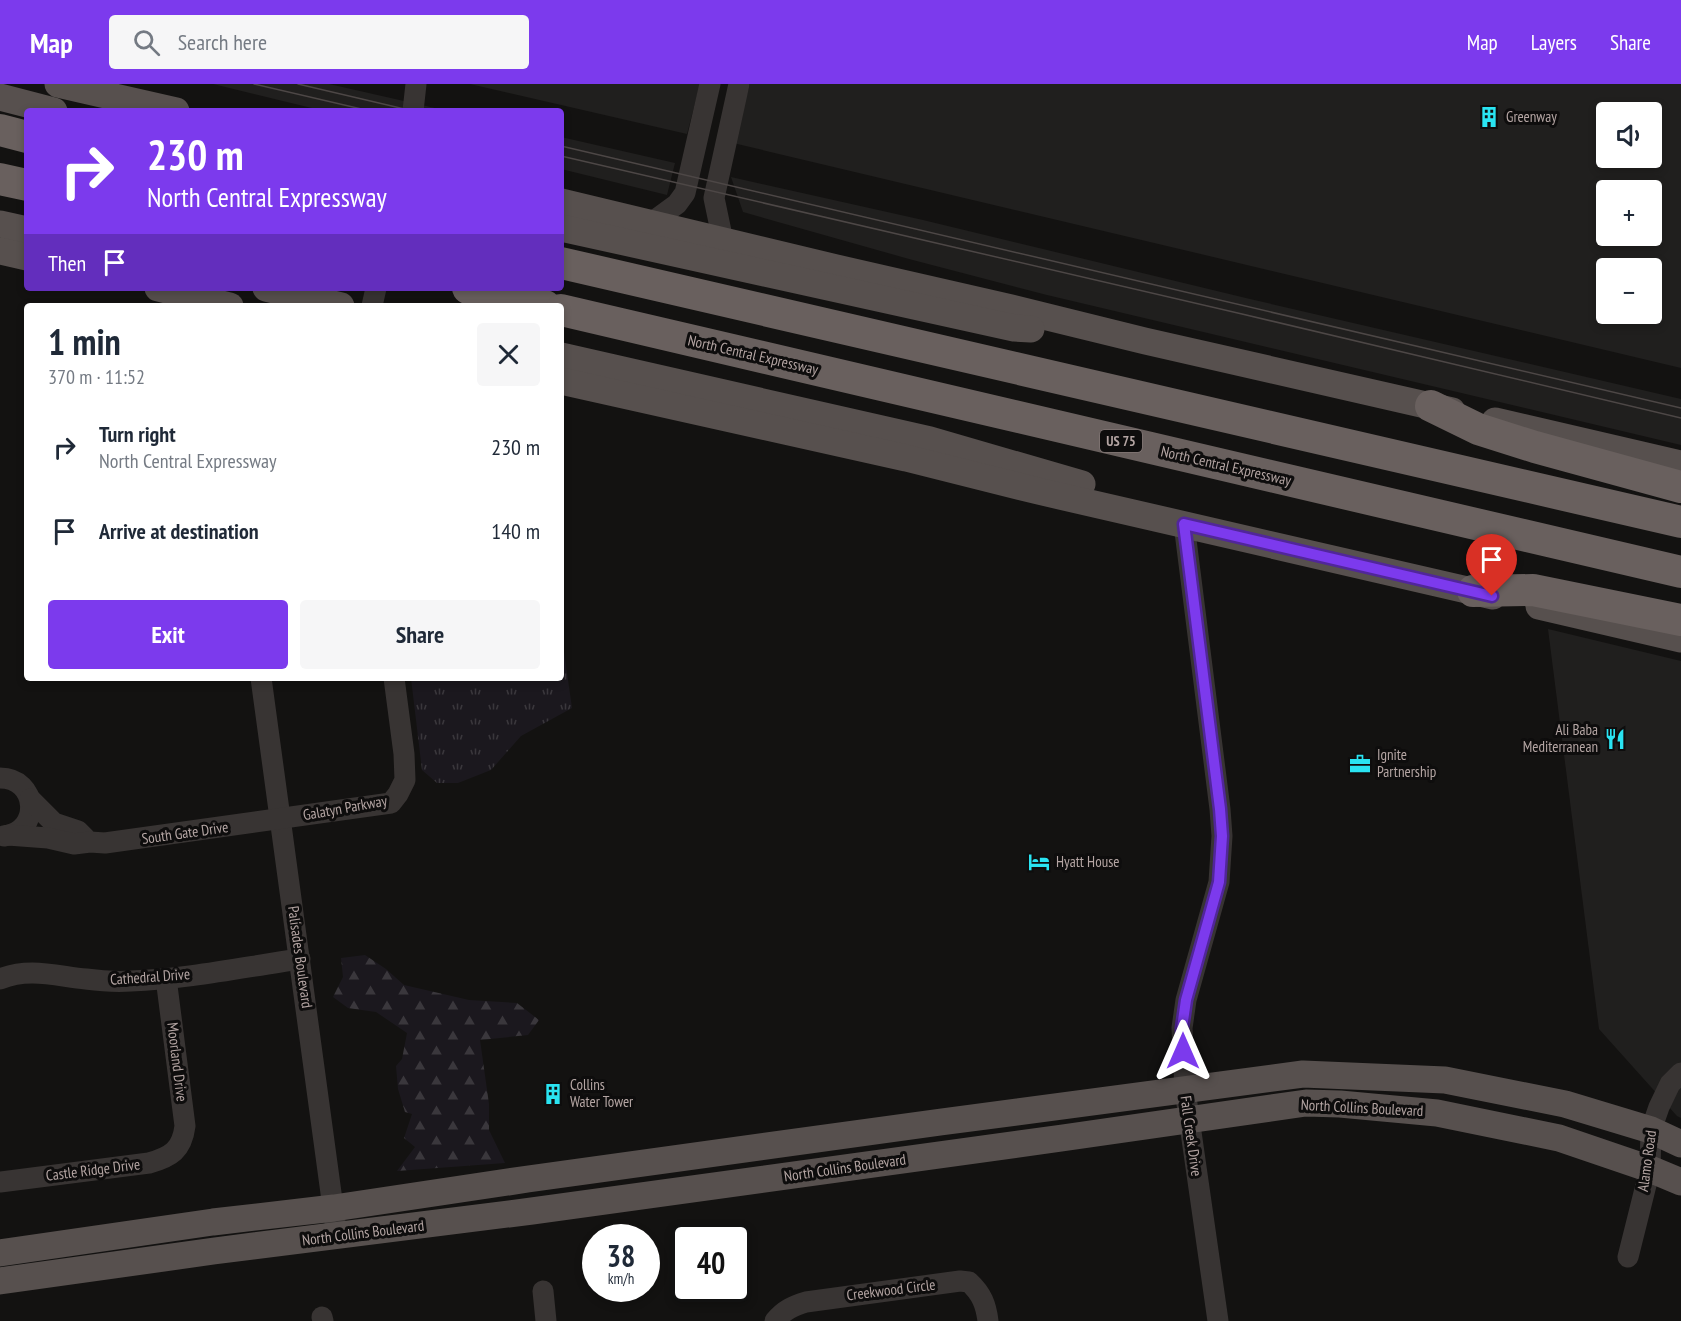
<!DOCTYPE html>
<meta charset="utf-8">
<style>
body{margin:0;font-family:"PT Sans Narrow",sans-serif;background:#f6f6f7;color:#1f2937;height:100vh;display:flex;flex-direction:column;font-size:22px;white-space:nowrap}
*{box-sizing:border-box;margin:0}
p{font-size:20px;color:#747a83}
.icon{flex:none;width:33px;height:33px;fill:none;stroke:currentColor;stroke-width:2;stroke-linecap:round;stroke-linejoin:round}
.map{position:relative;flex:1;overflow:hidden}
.side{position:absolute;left:24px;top:219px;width:540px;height:378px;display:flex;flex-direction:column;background:#fff;border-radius:6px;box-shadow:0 3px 9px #0003}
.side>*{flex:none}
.banner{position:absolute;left:24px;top:24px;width:540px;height:183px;border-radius:6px;box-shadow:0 3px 9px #0003;background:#7c3aed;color:#fff;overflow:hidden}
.tools{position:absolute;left:1596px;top:18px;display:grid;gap:12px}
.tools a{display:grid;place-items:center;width:66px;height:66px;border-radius:6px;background:#fff;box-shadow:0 3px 9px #0003;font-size:30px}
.speed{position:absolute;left:582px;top:1140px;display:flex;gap:12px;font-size:30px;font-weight:700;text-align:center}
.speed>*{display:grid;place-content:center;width:78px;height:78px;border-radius:50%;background:#fff;box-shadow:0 3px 9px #0003;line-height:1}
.speed small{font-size:15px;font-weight:400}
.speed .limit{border:3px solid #111;border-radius:9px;background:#fff;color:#111}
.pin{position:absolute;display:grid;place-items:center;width:51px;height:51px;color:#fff;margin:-62px -26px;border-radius:50% 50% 50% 0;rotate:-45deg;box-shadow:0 0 6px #0007}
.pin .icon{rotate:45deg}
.me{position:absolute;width:66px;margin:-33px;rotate:0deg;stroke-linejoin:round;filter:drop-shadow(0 0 4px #0008)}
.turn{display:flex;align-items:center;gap:21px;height:126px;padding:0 24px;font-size:27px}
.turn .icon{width:78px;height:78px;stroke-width:2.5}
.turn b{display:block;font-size:42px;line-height:51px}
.then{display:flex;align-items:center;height:57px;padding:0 24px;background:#0003;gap:12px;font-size:22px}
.round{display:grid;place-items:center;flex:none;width:63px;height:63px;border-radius:6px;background:#f6f6f7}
.head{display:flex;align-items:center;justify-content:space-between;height:102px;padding:0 24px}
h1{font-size:36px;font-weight:600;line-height:45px}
.cta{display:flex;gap:12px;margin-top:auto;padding:12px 24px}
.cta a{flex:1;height:69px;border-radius:6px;background:#7c3aed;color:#fff;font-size:24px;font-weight:600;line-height:69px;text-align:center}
.cta a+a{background:#f6f6f7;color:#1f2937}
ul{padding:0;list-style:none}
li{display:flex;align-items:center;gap:18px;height:84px;padding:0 24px}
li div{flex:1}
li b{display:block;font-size:22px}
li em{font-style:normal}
header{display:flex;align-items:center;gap:36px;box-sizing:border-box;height:84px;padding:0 30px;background:#7c3aed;color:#fff}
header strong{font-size:28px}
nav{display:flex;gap:33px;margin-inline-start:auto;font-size:21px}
.search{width:420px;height:54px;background:#f6f6f7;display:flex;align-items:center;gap:15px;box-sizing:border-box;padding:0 21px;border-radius:6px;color:#747a83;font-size:22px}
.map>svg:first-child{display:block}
</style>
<header>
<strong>Map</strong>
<div class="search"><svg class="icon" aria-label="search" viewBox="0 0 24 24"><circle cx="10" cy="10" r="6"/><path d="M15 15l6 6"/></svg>Search here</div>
<nav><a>Map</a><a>Layers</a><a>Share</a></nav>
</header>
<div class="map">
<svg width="1681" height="1237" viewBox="0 0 1681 1237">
<defs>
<pattern id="grass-tufts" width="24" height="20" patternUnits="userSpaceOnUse" patternTransform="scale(1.5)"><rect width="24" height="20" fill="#1b181e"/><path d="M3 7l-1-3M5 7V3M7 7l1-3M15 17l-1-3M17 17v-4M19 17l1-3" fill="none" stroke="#3a373c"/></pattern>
<pattern id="forest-firs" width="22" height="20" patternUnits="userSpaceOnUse" patternTransform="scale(1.5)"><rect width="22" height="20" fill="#1b181e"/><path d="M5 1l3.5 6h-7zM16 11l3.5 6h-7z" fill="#3a373c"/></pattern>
</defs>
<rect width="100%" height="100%" fill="#131211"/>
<g fill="#201f1e" fill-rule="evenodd">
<path d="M213 0H329L448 27H324Z"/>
<path d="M470 0H700L687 50Z"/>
<path d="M750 0H1681V284L733 59ZM1606 28H1652V74H1606ZM1606 106H1652V152H1606ZM1606 184H1652V230H1606Z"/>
<path d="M561 53 675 79 667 111 561 85Z"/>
<path d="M731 93 923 136 1250 215 1681 315V361L1047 211 909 175 743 128Z"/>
<path d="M1548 545 1681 577V1034L1677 1032 1599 945Z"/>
</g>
<path fill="url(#grass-tufts)" d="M561 547 572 624 521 652 491 686 458 699H437L422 686 411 594H561Z"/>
<path fill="url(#forest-firs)" d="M365 871 386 885 404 901 469 916 517 919 539 936 528 951 480 956 489 1020V1046L505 1079 397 1087 415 1063 404 1054 412 1030 405 1028 398 1005 396 982 402 975 407 949 376 928 348 924 333 913 343 893 341 874Z"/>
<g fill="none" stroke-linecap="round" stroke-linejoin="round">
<g stroke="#383433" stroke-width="21">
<path d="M413 27 416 0"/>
<path d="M651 139 677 120 685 109 710 0"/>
<path d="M723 157 714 114 739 0"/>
<path d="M372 222 376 204"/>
<path d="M1184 440 1220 725 1222 752 1219 798 1186 916 1182 944 1185 1006 1218 1237"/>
<path d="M261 594 337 1153"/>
<path d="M0 694C38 694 42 747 4 752"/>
<path d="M30 715 54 739 78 747 85 754"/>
<path d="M8 751 48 754 74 760 90 758 105 759 391 719 398 710 405 696 404 670 394 594"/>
<path d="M0 895C29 883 56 892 86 895 101 897 116 898 131 897 188 895 244 883 300 875"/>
<path d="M0 1098 149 1079C171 1073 182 1066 185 1042L166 894"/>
<path d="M1628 1173 1650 1085 1651 1046 1659 1023 1670 1000 1681 989"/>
<path d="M543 1207 546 1237"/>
<path d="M322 1233 323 1237"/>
<path d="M775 1237C784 1226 793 1222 806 1218L960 1197 969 1198C982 1210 986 1221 988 1237"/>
</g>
<g stroke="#57504e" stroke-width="27">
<path d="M58 0 176 27"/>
<path d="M0 13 54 27"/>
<path d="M561 118 849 187 1011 224 1145 257 1452 327"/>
<path d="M0 140 27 146"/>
<path d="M561 144 1014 244 1031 245"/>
<path d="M0 167 27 173"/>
<path d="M158 204 230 222"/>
<path d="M266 204 341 222"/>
<path d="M561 272 930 356 1082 400"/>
<path d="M561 297 906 374 1038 407 1493 512"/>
<path d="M1495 337 1681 380"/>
<path d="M1539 522 1681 555"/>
<path d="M0 1169 213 1138 334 1124 528 1095 941 1038 1303 990 1445 996 1565 1020 1651 1046 1681 1060"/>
<path d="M0 1197 214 1167 532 1127 1062 1054 1306 1019 1340 1020 1437 1029 1559 1054 1650 1085 1681 1098"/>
</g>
<g stroke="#69605e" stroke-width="32">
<path d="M0 46 27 53"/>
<path d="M0 95 27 101"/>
<path d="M561 179 1681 438"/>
<path d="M468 204 545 222"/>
<path d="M561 226 1681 488"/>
<path d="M1431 322 1478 345 1535 363 1681 403"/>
<path d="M1473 507 1533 506 1681 536"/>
</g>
<g stroke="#4d4746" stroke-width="1.5">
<path d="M254 0 370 27"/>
<path d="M298 0 413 27"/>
<path d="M561 62 1681 324"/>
<path d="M561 72 1242 230 1681 334"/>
</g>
</g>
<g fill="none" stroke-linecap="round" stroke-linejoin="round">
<defs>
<path id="route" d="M1183 967 1182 944 1186 916 1219 798 1222 752 1220 725 1184 440 1492 512"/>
</defs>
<use href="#route" stroke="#51269a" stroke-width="15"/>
<use href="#route" stroke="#7c3aed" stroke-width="10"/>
</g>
<defs>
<symbol id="building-bare" viewBox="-9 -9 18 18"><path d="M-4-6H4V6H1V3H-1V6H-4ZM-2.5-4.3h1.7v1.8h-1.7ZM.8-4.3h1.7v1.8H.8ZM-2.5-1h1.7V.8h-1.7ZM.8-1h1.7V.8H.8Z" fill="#2ae4f2" stroke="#0e0d0d" stroke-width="2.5" paint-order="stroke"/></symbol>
<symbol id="restaurant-bare" viewBox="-9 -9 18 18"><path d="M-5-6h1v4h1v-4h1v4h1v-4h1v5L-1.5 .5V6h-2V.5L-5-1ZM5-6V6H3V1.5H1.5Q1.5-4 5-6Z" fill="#2ae4f2" stroke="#0e0d0d" stroke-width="2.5" paint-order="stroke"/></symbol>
<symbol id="office-bare" viewBox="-9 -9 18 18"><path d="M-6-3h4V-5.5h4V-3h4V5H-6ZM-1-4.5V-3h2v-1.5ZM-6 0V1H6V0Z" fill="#2ae4f2" stroke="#0e0d0d" stroke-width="2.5" paint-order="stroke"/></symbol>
<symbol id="hotel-bare" viewBox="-9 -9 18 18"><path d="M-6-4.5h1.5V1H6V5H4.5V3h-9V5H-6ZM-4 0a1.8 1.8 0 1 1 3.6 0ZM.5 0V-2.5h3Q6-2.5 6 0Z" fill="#2ae4f2" stroke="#0e0d0d" stroke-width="2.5" paint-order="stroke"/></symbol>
</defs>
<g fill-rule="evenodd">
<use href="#building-bare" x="1474" y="18" width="30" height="30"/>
<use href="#restaurant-bare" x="1600" y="640" width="30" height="30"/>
<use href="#office-bare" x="1345" y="665" width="30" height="30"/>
<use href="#hotel-bare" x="1024" y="763" width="30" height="30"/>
<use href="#building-bare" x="538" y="995" width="30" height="30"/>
</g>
<g text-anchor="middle" stroke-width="6" stroke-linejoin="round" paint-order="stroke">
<rect fill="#0e0d0d" stroke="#827776" stroke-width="1.5" x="1100" y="346" width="42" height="22" rx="4.5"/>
<g font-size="14" font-weight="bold" fill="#b4a5a3">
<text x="1121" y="362">US 75</text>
</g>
<g font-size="15" fill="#b4a5a3" stroke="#0e0d0d" text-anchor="start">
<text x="1506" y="38">Greenway</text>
<text x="1598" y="651" text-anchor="end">Ali Baba<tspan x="1598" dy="17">Mediterranean</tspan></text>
<text x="1377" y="676">Ignite<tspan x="1377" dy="17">Partnership</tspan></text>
<text x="1056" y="783">Hyatt House</text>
<text x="570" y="1006">Collins<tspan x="570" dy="17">Water Tower</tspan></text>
</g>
<g font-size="15" fill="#b4a5a3" stroke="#0e0d0d">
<text transform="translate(753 271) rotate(13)" y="5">North Central Expressway</text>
<text transform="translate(1226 382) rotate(13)" y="5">North Central Expressway</text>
<text transform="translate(345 724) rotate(-10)" y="5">Galatyn Parkway</text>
<text transform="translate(185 749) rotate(-8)" y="5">South Gate Drive</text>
<text transform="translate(300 873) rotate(82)" y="5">Palisades Boulevard</text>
<text transform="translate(150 893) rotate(-4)" y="5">Cathedral Drive</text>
<text transform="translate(177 978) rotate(83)" y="5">Moorland Drive</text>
<text transform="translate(1362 1024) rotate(3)" y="5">North Collins Boulevard</text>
<text transform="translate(1191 1052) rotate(82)" y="5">Fall Creek Drive</text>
<text transform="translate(1647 1077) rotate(-82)" y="5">Alamo Road</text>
<text transform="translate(845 1084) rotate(-8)" y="5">North Collins Boulevard</text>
<text transform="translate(93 1086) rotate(-7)" y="5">Castle Ridge Drive</text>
<text transform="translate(363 1149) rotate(-7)" y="5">North Collins Boulevard</text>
<text transform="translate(891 1206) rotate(-7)" y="5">Creekwood Circle</text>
</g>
</g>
</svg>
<div class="tools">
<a><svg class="icon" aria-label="sound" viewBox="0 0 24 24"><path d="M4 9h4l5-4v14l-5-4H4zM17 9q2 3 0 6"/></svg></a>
<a>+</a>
<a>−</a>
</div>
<div class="speed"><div>38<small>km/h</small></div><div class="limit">40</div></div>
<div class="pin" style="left:1492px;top:512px;background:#d93025"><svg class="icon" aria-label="arrive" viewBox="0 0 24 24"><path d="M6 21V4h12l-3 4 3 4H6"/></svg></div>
<svg class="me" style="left:1183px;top:967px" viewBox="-20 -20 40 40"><path d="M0-17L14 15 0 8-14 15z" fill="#7c3aed" stroke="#fff" stroke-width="4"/></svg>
<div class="banner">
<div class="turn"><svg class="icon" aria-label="right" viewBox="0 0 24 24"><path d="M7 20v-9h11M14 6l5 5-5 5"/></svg><div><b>230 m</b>North Central Expressway</div></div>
<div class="then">Then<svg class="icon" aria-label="arrive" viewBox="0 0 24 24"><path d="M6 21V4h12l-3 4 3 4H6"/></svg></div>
</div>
<section class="side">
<div class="head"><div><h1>1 min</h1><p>370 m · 11:52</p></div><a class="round"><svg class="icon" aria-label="close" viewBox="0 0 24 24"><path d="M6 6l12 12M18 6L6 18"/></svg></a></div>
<ul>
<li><svg class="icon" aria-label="right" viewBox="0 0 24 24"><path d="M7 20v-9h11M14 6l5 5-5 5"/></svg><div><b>Turn right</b><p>North Central Expressway</p></div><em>230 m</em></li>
<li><svg class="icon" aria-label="arrive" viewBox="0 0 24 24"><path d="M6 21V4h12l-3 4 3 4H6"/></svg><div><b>Arrive at destination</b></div><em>140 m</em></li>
</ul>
<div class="cta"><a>Exit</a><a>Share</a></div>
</section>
</div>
